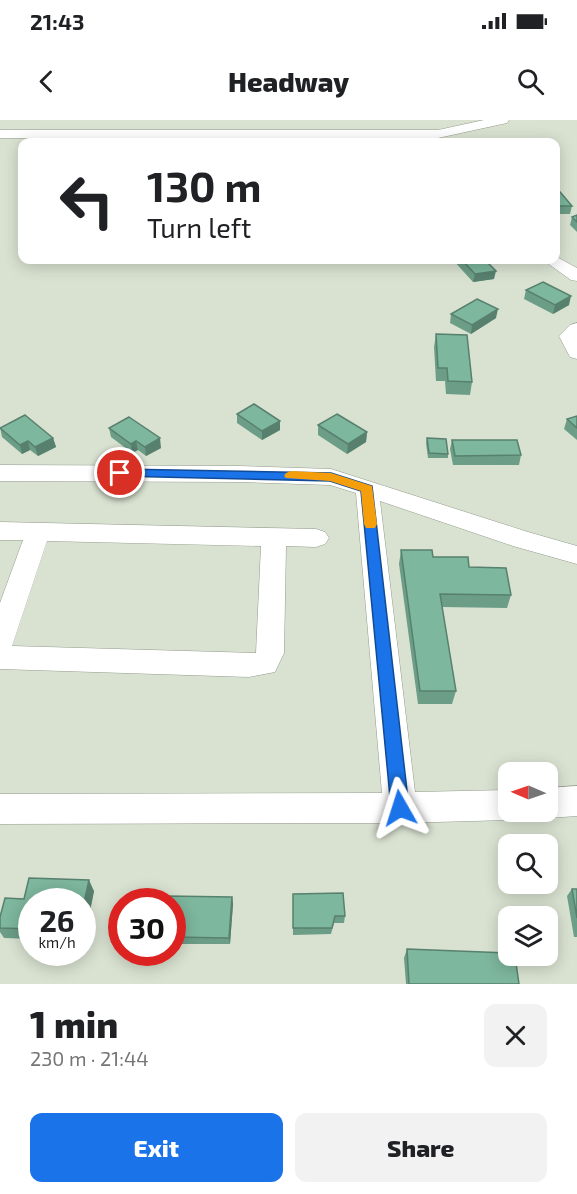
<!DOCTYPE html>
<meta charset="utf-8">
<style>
body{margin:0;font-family:"Exo 2",sans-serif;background:#f2f2f2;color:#202124;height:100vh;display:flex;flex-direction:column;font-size:22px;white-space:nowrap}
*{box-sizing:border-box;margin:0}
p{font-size:20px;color:#757577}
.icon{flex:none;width:33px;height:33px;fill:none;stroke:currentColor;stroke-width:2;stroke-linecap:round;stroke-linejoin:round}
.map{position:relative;height:864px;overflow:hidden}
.details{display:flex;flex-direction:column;background:#fff;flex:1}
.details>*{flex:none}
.banner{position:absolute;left:18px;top:18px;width:542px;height:126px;border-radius:12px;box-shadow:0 3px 15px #0003;background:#fff;color:#202124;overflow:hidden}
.needle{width:39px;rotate:272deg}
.fabs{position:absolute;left:498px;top:642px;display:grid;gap:12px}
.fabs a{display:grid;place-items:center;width:60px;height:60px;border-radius:12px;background:#fff;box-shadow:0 3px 15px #0003;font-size:30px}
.speed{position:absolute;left:18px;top:768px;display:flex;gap:12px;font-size:30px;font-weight:700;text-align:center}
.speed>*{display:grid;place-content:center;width:78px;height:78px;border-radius:50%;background:#fff;box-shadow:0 3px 15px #0003;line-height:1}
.speed small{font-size:15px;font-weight:400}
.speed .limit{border:9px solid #d22;background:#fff;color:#111}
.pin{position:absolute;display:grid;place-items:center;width:51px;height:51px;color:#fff;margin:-26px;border:3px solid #fff;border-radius:50%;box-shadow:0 2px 6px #0007}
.me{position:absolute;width:66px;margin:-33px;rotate:354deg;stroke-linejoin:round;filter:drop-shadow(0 0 4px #0008)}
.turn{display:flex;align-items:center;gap:21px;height:126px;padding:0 30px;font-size:27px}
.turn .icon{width:78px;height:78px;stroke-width:2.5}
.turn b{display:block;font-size:42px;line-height:51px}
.round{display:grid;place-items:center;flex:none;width:63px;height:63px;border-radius:12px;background:#f2f2f2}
.headline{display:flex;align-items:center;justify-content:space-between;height:102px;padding:0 30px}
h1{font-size:36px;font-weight:800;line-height:45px}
.cta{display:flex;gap:12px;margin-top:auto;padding:12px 30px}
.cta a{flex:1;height:69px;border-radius:12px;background:#1a73e8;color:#fff;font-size:24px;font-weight:800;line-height:69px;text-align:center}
.cta a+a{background:#f2f2f2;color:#202124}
.status{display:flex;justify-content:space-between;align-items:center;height:42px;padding:0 30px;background:#fff;direction:ltr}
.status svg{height:16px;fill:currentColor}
header{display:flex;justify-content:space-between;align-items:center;height:78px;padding:0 30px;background:#fff;font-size:27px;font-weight:800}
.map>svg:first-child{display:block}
</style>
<div class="status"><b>21:43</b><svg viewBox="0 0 49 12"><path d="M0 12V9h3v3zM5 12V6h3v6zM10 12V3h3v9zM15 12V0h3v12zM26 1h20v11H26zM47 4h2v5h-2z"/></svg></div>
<header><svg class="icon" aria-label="back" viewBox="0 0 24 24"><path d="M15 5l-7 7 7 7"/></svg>Headway<svg class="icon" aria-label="search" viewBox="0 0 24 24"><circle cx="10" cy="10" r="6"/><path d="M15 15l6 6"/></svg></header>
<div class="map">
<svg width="577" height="864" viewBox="0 0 577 864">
<rect width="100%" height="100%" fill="#d9e2d1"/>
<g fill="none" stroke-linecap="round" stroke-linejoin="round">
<defs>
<g id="minor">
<path d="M484 0H509L507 3 438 18H0V10H438Z"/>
<path d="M555 136 577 148V161L571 160 543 140H555Z"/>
<path d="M577 203V239L570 237 559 216 570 205Z"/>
<path d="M0 345 239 346 331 349 528 412 577 426V444L513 426 380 381 415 672 508 670V692H521L520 696 508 700 400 703 0 704V674L382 673 356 373 330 365 239 362 0 361Z"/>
<path d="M0 402 316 409 325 412 329 418 325 424 316 427 286 426 284 533 275 552 249 557 0 549V483L23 420H0ZM47 421 261 426 256 533 12 526Z"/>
<path d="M577 666V696L548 698 536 694 535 692H548V668Z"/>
</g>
</defs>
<use href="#minor" stroke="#939c8c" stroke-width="1"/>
<use href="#minor" fill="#fff" fill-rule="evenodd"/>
</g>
<g fill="#6c9d87">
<path d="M555 66 572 86 570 94H555Z"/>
<path d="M577 95V112L570 105 572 97Z"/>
<path d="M453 140H485L494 159 473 162Z"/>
<path d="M526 170 569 185 553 194 524 179Z"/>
<path d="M451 194 496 198 471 214 450 203Z"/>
<path d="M436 214 472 262 470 275 446 274 445 261H436L434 227Z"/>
<path d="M237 294 280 301V310L262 320 237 303Z"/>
<path d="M577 296V320L564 309 567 299Z"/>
<path d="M318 305 367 312 366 322 347 334 318 315Z"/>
<path d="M0 307 53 318 56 327 38 336 30 330 22 334 2 317Z"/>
<path d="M109 308 161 328 146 336 138 330 132 333 111 317Z"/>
<path d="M427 318 448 334V338H428L426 323Z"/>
<path d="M452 320 521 335 519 345H453L450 329Z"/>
<path d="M401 430 433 437 469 447 511 475 507 488 442 487 456 571 452 584H418L399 444Z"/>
<path d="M572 769H577V817H574L567 776Z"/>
<path d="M94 771 84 821H82V782H32V819L4 818 0 812V797L24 779Z"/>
<path d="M293 774 345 796 344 803H334L331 814 293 815Z"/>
<path d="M232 777 233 784 230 824H172V782Z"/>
<path d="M407 829 519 864H406L404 838Z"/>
</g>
<g fill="#58806e">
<path d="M496 151 494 159 473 162 475 154Z"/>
<path d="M571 176 569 185 553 194 555 185Z"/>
<path d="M498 189 496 198 471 214 472 205Z"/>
<path d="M280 301V310L262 320V311Z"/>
<path d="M367 312 366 322 347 334 348 324Z"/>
<path d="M53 318 56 327 38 336 35 327Z"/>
<path d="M160 318 161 328 146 336 145 327Z"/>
<path d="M28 321 30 330 22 334 20 325Z"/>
<path d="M136 321 138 330 132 333 131 324Z"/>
<path d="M89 760 94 771 84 821 82 819V792Z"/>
<path d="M232 777 233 784 230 824 229 818Z"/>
</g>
<g fill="#7db79d" stroke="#58806e" stroke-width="1.5">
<path d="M555 66 572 86H555Z"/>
<path d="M577 95V102L572 97Z"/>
<path d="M462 140H485L496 151 475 154Z"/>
<path d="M543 162 571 176 555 185 526 170Z"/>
<path d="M477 179 498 189 472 205 451 194Z"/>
<path d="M436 214 467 215 472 262 448 261 447 248H438Z"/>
<path d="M254 284 280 301 262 311 237 294Z"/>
<path d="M337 294 367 312 348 324 318 305Z"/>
<path d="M25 295 53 318 35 327 28 321 20 325 0 308Z"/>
<path d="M577 296V308L567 299Z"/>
<path d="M129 297 160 318 145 327 136 321 131 324 109 308Z"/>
<path d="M427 318 446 319 448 334 429 333Z"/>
<path d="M452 320H517L521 335 455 336Z"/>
<path d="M401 430H432L433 437H468L469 447 506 448 511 475 440 474 456 571H420Z"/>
<path d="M29 758 89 760 82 792V782H32V809L0 808V797L5 778 24 779Z"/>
<path d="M572 769H577V798Z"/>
<path d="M343 773 345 796H335L332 808H293V774Z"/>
<path d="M167 776 232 777 229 818 172 817V782H166Z"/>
<path d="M407 829 508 833V836H515L519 864H409Z"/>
</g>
<path fill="#1a73e8" stroke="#114b97" stroke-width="1.5" d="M120 349 331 353 372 366 409 688 406 694 400 697 394 694 391 688 361 371 330 361 115 356 113 353 115 350Z"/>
<path fill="#f59e0b" d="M291 351 331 353 372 366 377 404 375 408H366L364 404 361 371 330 361 286 358 284 356 286 353Z"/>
</svg>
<div class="fabs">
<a><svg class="needle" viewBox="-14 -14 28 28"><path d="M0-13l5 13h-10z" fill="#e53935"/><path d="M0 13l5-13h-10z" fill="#757577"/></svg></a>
<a><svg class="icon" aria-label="search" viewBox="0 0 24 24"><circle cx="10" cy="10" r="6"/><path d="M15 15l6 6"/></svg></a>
<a><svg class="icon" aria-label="layers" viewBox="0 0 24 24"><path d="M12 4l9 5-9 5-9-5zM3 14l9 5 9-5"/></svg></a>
</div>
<div class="speed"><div>26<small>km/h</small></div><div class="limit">30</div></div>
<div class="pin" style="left:120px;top:353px;background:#d93025"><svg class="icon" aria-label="arrive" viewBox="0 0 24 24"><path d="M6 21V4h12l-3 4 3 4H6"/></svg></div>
<svg class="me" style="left:400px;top:688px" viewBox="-20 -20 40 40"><path d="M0-17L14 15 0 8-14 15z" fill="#1a73e8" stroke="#fff" stroke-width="4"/></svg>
<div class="banner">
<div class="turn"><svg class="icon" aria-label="left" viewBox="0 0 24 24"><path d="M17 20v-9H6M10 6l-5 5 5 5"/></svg><div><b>130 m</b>Turn left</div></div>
</div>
</div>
<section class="details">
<div class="headline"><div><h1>1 min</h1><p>230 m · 21:44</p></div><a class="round"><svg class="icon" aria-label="close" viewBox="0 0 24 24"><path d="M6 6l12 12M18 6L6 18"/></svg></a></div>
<div class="cta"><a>Exit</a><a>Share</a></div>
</section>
